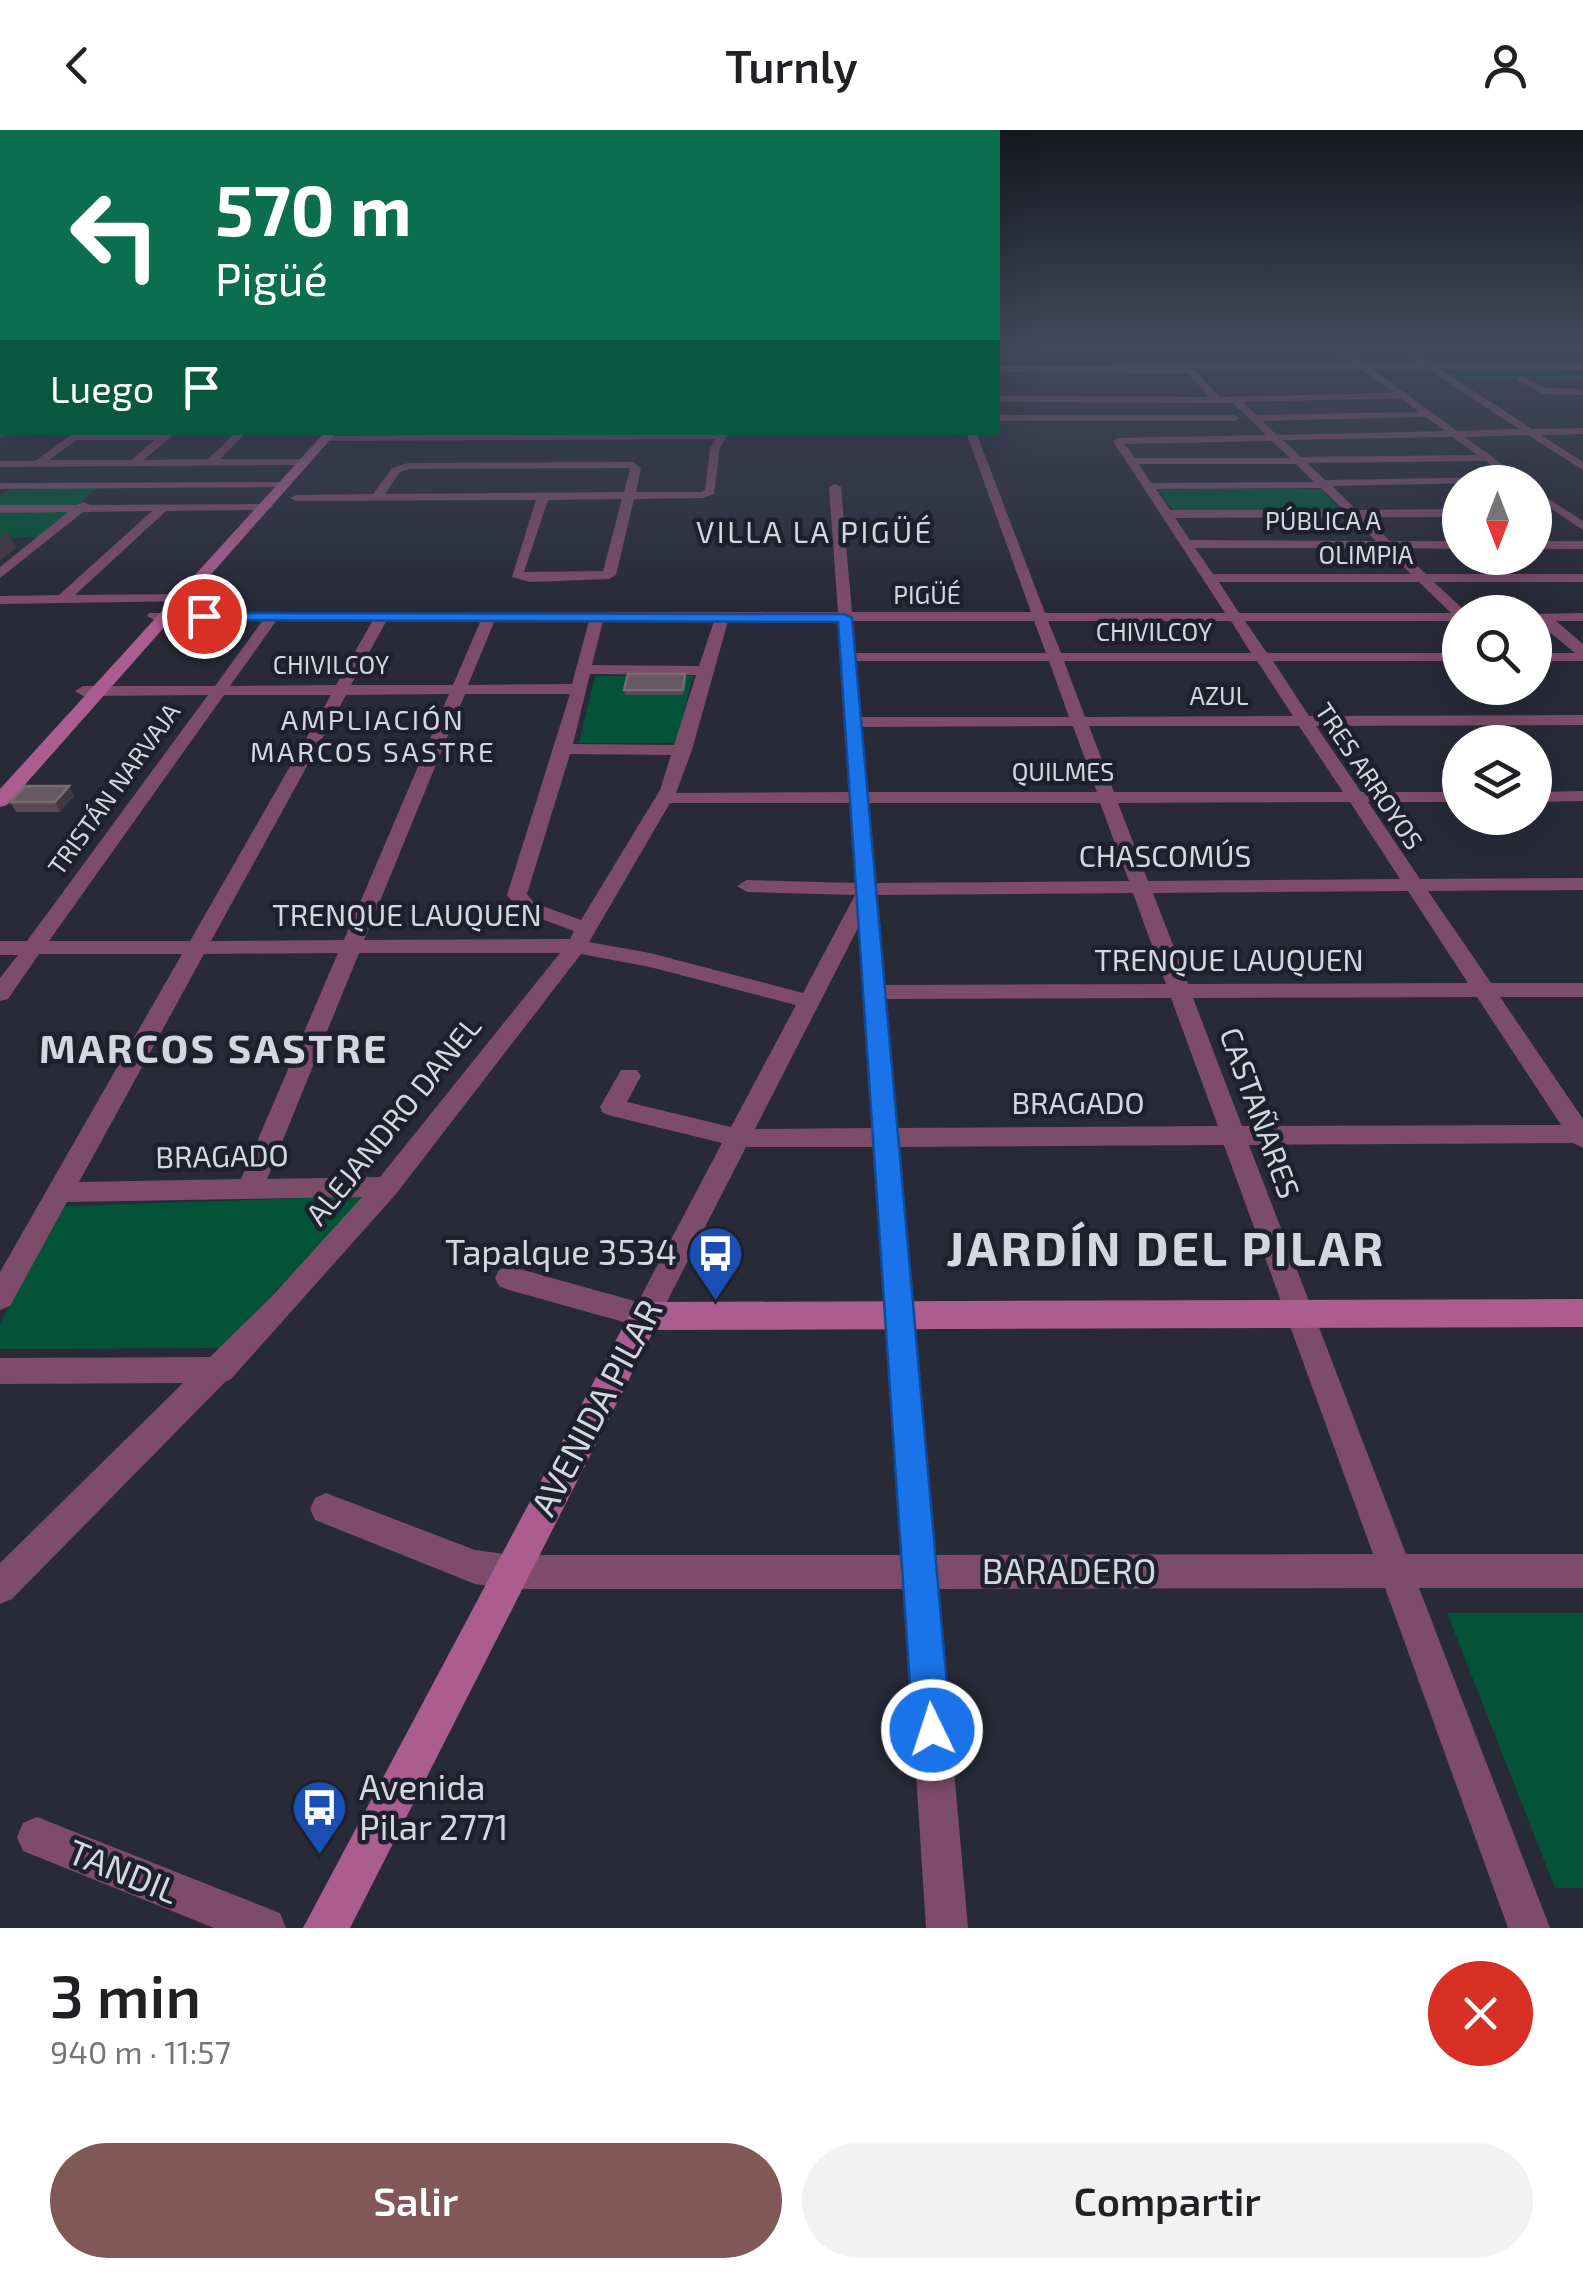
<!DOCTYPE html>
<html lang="es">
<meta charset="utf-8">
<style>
body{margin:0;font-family:"Exo 2",sans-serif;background:#f2f2f2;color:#202124;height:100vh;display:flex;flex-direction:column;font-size:38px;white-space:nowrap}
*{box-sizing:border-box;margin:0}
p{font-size:32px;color:#757577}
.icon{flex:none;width:55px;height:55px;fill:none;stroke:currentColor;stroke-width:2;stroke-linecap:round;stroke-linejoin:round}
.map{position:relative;height:1798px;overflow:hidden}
.drawer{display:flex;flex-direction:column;background:#fff;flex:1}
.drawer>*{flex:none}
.guide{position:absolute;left:0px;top:0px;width:1000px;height:305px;box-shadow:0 10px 40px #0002;background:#0b6e4f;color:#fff;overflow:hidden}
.needle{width:65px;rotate:180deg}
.fabs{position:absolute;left:1442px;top:335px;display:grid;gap:20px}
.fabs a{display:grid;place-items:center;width:110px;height:110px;border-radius:50%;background:#fff;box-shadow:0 10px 40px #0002;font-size:50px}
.pin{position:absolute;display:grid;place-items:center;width:85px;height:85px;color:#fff;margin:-42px;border:5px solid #fff;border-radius:50%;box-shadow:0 2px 10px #0007}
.me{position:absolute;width:110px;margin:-55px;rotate:356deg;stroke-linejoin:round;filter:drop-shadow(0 0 8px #0008)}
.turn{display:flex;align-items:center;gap:35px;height:210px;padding:0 50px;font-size:45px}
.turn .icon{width:130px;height:130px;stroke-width:2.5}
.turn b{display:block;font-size:70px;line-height:85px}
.then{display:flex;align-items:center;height:95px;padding:0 50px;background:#0003;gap:20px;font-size:38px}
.round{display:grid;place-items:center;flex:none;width:105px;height:105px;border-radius:52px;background:#f2f2f2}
.headline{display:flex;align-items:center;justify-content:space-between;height:170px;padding:0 50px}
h1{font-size:60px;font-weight:600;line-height:75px}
.button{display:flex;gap:20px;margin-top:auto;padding:20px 50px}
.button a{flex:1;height:115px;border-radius:60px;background:#805857;color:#fff;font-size:40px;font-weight:600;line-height:115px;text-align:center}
.button a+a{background:#f2f2f2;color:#202124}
header{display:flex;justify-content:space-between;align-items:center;height:130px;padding:0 50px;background:#fff;font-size:45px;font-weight:600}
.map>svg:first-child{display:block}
</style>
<header><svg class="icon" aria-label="back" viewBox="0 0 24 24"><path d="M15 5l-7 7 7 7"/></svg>Turnly<svg class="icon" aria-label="person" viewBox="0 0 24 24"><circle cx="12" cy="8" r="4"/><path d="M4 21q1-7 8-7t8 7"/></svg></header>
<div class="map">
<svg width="1583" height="1798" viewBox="0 0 1583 1798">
<rect width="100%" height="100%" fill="#282a38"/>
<g fill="#025337">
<path d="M1438 238H1572L1583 248H1453Z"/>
<path d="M11 358H98L75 377H0V366Z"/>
<path d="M1158 359H1321L1343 383 1174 382Z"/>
<path d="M0 381H72L38 407 0 408Z"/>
<path d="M595 546H693L676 613H579Z"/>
<path d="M369 1066 220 1218 0 1219V1193L65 1076Z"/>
<path d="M1447 1483H1583V1758H1555Z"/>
</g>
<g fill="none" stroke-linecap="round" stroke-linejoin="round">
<g fill="#7d4c6b" fill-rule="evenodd">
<path d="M1335 219H1345L1365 234H1420L1399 219H1409L1432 234H1583V240L1440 239 1532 299 1583 298V304L1541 305 1583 332V340L1528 305 1465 307 1526 352 1332 356 1357 380 1460 379V387H1365L1390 411H1460V419L1398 418 1426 444H1583V452H1434L1466 482H1460V491H1245L1267 523H1460V531H1273L1309 586 1583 585V595L1316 596 1361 662H1460V672H1368L1420 749 1583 748V760L1428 761 1491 853H1583V867H1500L1583 989V1018L1573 1013 1249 1015 1406 1424H1583V1458H1419L1550 1798H1508L1385 1458 938 1459 968 1798H926L904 1459H511L475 1454 315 1390 310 1379 315 1368 326 1363 475 1420 511 1425H901L874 1017H746L655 1195 645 1198 509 1160 499 1156 495 1148 499 1140 509 1136 638 1172 722 1013 612 986 603 983 600 977 621 940H637L641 946 627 972 731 997 796 875 650 837 581 824 396 1064 231 1249 225 1252 12 1469 0 1474V1433L183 1253 0 1254V1228L210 1227 275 1163 362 1067 67 1072 10 1176 0 1180V1142L182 824H39L8 869 0 871V848L18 825H0V811H27L208 565 83 566 75 561 83 556H215L263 490H154L147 486 149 483 838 482 829 357 835 354 841 357 852 482H1031L966 302H976L1045 483H1225L1113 311 1118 308 1266 305 1233 273 998 272V266L1210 267 1187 243 998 242V236L1354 234ZM1193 239H1361L1394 263 1220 267ZM1372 239H1428L1519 299 1457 301ZM1401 268 1419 282 1256 285 1243 272ZM1426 287 1445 301 1277 305 1262 291ZM1453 307 1477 325 1301 327 1283 310ZM1272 311 1290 328H1135L1125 314ZM1486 331 1507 347 1325 350 1307 333ZM1139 334H1296L1314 352 1151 353ZM1321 358 1344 380H1170L1156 359ZM1351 387 1376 411 1190 410 1175 388ZM1195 418H1384L1411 444H1213ZM1219 452H1419L1451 483H1239ZM277 490H373L336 555 230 556ZM387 490H481L453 555H351ZM495 490 589 491 572 554 468 555ZM603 491H714L699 536 592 535ZM728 491H838L850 662 676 663 692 620ZM852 491H1034L1046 523H855ZM1048 491H1231L1251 523H1061ZM856 531H1049L1069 587H861ZM1064 531H1257L1293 586 1085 587ZM590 544 696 545 674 615 573 614ZM449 564 344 810 211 811 346 565ZM465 564H570L507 765 520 781 574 801 570 809 364 810ZM224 565H331L190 811H49ZM1073 596 1097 662H868L862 597ZM1089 596H1299L1343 662H1114ZM570 624 671 625 660 660 581 790 534 773 527 764ZM1350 672 1400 749 1148 751 1118 673ZM670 673H851L856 753 747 750 737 756 747 762 855 765 803 863 650 823 589 812ZM868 673H1100L1129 751 876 753ZM1408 761 1468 853 1188 854 1153 763ZM1133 763 1166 854 884 855 877 765ZM859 796 873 998 755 999ZM338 823 241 1049 79 1052 204 824ZM359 823H560L380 1047 267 1049ZM1477 867 1561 995 1242 996 1193 868ZM1171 868 1218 996 897 998 886 869ZM1224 1015 1373 1424 935 1425 899 1017Z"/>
<path d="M0 221 2 222V226L0 227Z"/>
<path d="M1520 245 1545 258 1583 259V265L1543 264 1517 250Z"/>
<path d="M2 255V262L0 263V256Z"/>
<path d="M998 285H1234L1239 288 1234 291H998Z"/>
<path d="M2 299V302H8L0 308Z"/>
<path d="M75 302H176L144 330 208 329 236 302H247L220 329H305L310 332 305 335 0 337V331H35ZM77 310H155L131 330H49Z"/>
<path d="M729 302 720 318 714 364 703 368 634 369 616 445 609 449 530 452 512 447 536 370 296 371 290 368 296 365 373 364 392 338 408 333 633 332 641 338 636 362H701L705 360 710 318 716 309 322 311 326 306ZM409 339 630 338V339L624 362 385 364 400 342ZM622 369 603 441 524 442 548 370Z"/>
<path d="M286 352 290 357 0 359V353Z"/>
<path d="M1535 360 1583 391V400L1535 368Z"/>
<path d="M84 372 90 375 267 374 273 377 267 380 166 381 75 465 186 464 193 468 191 471 0 474V466L59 465 152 381 83 382 0 448V437L68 382 0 383V375H77Z"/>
<rect x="1535" y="411" width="48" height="8"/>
<path d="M1583 483V491H1556L1583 514V531H1535V523H1575L1535 490V484Z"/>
<path d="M1583 661V671L1535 672V662Z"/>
<path d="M37 1687 280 1783 286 1798H214L23 1721 17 1707 23 1693Z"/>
</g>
<g fill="#aa5d8e" fill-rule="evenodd">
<path d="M325 302H337L7 675 0 677V659Z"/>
<path d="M1583 1169V1197L654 1200 350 1798H303L634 1176 645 1172Z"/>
</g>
</g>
<g fill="#584a52">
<path d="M685 544 683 565H625L624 560Z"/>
<path d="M74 666 60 682H16L10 672Z"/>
</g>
<g fill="#3f3741">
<path d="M8 402 16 418 0 431V408Z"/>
<path d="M69 656 74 666 60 682 55 672Z"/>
</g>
<g fill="#665961" stroke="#776c75" stroke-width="2.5">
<path d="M628 544H685L683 560H624Z"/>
<path d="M25 656H69L55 672H10Z"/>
</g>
<linearGradient id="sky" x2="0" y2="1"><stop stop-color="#16171f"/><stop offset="0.46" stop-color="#424a5e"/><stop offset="1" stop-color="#424a5e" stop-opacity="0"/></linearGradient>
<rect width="1583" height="471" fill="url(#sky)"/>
<path fill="#1a73e8" stroke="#114b97" stroke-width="2.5" d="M200 483 844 484 852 488 951 1600 946 1614 932 1619 919 1614 913 1600 838 492 204 490 197 486Z"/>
<defs>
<symbol id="bus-pin" viewBox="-11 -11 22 30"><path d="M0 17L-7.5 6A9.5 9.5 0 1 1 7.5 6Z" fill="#1a4fb4" stroke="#1e202e"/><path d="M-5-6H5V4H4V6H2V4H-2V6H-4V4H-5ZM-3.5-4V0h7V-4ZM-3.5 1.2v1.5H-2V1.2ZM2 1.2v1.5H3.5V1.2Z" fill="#fff"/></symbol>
</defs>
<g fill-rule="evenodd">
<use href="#bus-pin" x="684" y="1092" width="63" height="86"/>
<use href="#bus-pin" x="288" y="1646" width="63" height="86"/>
</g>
<g text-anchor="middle" stroke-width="9" stroke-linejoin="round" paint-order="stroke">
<g font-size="25" fill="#d4d6e0" stroke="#1e202e">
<text x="1323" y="400">PÚBLICA A</text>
<text x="1366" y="434">OLIMPIA</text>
<text x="927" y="474">PIGÜÉ</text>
<text x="1154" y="511">CHIVILCOY</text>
<text x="331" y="544">CHIVILCOY</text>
<text x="1219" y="575">AZUL</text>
<text x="1063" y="651">QUILMES</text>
<text transform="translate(1369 646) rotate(56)" y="9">TRES ARROYOS</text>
<text transform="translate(114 659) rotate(-54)" y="9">TRISTÁN NARVAJA</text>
</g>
<g font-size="28" letter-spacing="2.5" fill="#d4d6e0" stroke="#1e202e">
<text x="373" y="600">AMPLIACIÓN<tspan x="373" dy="32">MARCOS SASTRE</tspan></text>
</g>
<g font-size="30" letter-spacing="2.5" fill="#d4d6e0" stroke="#1e202e">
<text x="815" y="413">VILLA LA PIGÜÉ</text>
</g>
<g font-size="30" fill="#d4d6e0" stroke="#1e202e">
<text x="1165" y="737">CHASCOMÚS</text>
<text x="407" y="796">TRENQUE LAUQUEN</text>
<text x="1229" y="841">TRENQUE LAUQUEN</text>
<text x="1078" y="984">BRAGADO</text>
<text transform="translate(1259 983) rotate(70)" y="10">CASTAÑARES</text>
<text transform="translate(394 991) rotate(-51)" y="10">ALEJANDRO DANEL</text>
<text transform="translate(222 1027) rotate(-1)" y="10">BRAGADO</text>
</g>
<g font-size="35" fill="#d4d6e0" stroke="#1e202e" text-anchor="end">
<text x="677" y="1135">Tapalque 3534</text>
<text x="359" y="1670" text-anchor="start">Avenida<tspan x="359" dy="40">Pilar 2771</tspan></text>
</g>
<g font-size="35" fill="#d4d6e0" stroke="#1e202e">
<text transform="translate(597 1278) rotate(-62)" y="12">AVENIDA PILAR</text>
<text x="1069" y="1454">BARADERO</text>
<text transform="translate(123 1742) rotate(22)" y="12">TANDIL</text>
</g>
<g font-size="40" font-weight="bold" letter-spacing="2.5" fill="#d4d6e0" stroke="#1e202e">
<text x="214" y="933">MARCOS SASTRE</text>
</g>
<g font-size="48" font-weight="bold" letter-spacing="2.5" fill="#d4d6e0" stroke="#1e202e">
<text x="1166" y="1136">JARDÍN DEL PILAR</text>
</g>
</g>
</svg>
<div class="fabs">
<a><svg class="needle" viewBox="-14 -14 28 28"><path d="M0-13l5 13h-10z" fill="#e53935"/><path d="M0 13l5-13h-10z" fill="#757577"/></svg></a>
<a><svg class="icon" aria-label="search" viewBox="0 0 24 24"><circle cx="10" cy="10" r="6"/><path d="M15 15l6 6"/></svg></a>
<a><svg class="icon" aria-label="layers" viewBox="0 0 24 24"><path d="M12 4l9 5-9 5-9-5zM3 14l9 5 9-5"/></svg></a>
</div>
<div class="pin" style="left:204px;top:486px;background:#d93025"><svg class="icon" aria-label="arrive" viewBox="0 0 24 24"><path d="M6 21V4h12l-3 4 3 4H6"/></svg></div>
<svg class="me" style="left:932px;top:1600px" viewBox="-20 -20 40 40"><circle r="17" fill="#1a73e8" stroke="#fff" stroke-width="3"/><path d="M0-11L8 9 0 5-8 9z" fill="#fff"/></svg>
<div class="guide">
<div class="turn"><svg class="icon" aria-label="left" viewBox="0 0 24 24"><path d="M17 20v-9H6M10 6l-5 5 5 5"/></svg><div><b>570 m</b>Pigüé</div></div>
<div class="then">Luego<svg class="icon" aria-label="arrive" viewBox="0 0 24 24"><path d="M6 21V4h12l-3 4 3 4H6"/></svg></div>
</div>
</div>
<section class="drawer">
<div class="headline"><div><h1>3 min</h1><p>940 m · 11:57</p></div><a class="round" style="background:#d93025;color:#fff"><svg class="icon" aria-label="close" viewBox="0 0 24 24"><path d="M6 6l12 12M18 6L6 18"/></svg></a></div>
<div class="button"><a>Salir</a><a>Compartir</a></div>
</section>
